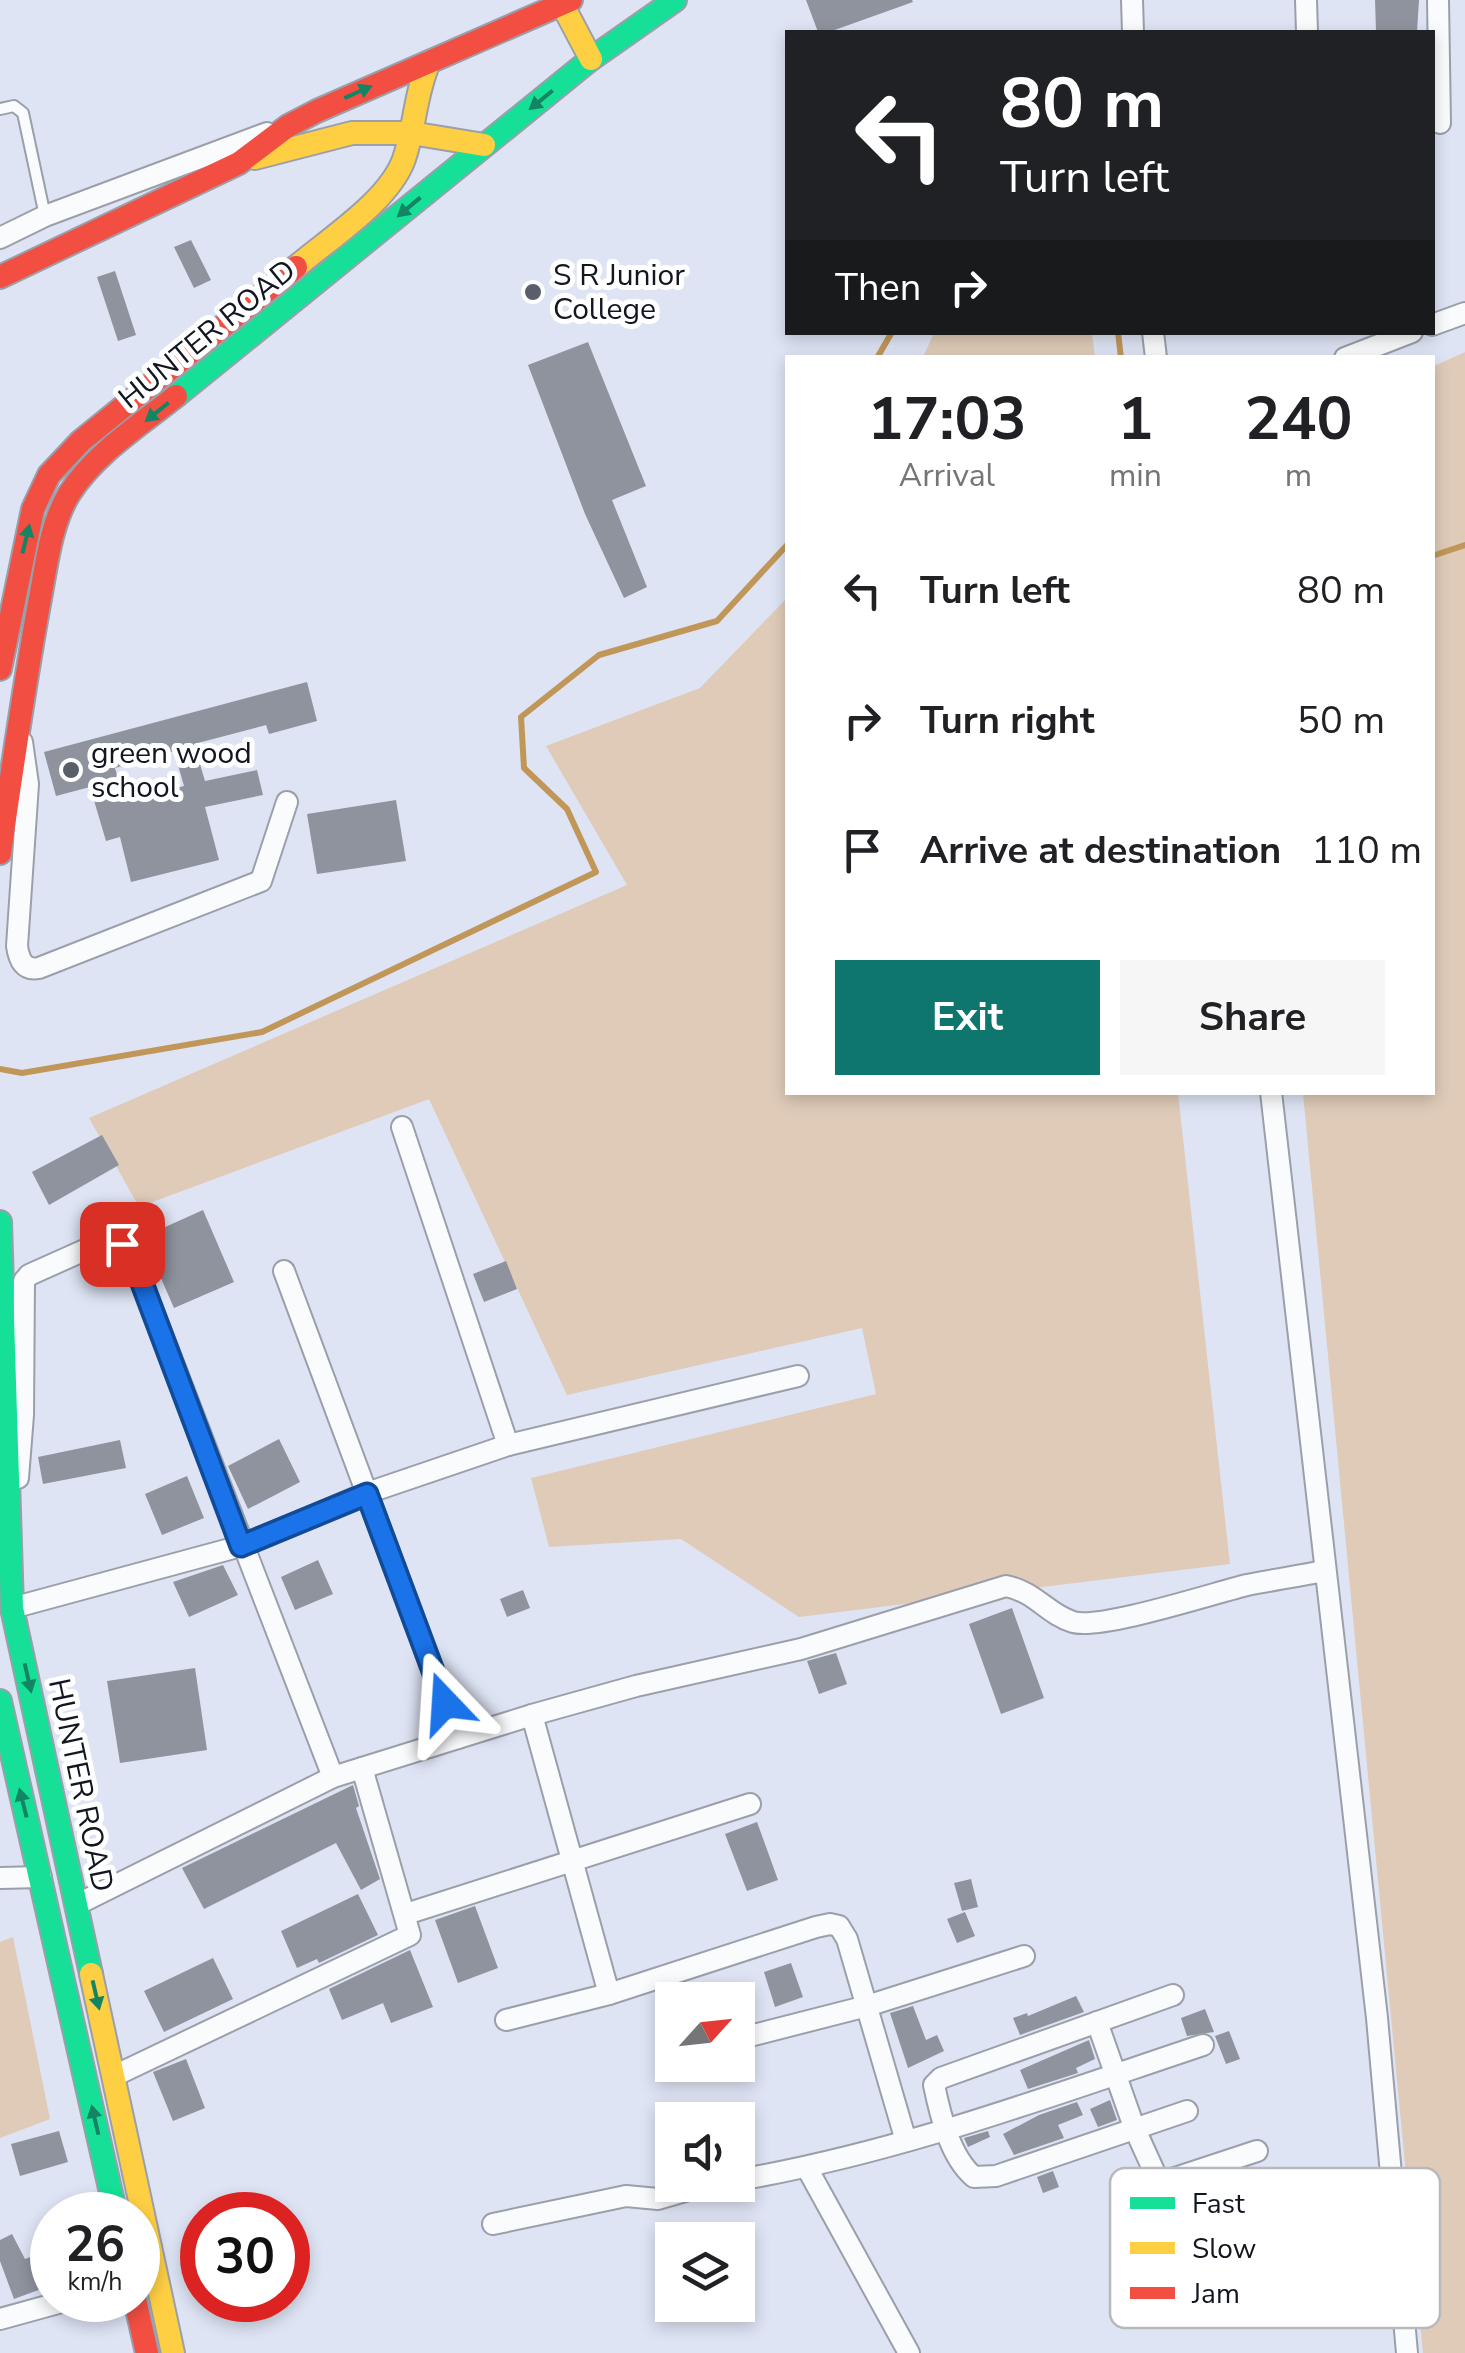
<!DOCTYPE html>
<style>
body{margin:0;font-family:"Nunito Sans",sans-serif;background:#f6f6f6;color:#202124;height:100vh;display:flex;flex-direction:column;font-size:38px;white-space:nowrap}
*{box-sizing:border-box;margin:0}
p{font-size:32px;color:#757577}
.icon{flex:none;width:55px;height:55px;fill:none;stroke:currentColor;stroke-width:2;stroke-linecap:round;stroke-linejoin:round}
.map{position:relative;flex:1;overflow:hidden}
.drawer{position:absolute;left:785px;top:355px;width:650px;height:740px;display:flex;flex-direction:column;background:#fff;border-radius:0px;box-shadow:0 5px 15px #0003}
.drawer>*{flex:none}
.top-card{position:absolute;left:785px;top:30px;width:650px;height:305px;border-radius:0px;box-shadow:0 5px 15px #0003;background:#202124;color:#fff;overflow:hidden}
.needle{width:65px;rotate:63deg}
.controls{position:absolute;left:655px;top:1982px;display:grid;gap:20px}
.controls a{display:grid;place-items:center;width:100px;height:100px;border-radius:0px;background:#fff;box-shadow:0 5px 15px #0003;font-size:50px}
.speed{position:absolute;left:30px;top:2192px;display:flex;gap:20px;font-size:50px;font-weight:700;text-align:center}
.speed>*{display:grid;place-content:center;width:130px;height:130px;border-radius:50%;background:#fff;box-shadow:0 5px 15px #0003;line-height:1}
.speed small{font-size:25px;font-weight:400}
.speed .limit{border:15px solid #d22;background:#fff;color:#111}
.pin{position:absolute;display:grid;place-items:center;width:85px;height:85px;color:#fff;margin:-42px;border-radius:20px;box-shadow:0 5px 15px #0006}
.me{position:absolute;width:110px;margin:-55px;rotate:340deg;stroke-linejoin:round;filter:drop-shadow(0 0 8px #0008)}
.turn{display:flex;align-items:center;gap:35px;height:210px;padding:0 50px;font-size:45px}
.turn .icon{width:130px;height:130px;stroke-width:2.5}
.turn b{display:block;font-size:70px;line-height:85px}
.then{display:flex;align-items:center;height:95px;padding:0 50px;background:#0003;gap:20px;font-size:38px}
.eta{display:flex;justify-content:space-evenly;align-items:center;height:170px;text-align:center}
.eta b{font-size:60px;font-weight:700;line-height:70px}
.button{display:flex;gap:20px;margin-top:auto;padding:20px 50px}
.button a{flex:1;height:115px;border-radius:0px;background:#0f766e;color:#fff;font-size:40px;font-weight:700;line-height:115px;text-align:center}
.button a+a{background:#f6f6f6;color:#202124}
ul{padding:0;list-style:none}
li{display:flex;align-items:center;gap:30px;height:130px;padding:0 50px}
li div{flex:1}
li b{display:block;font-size:38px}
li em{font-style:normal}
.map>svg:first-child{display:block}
</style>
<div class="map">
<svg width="1465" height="2353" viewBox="0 0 1465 2353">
<rect width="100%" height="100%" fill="#dee4f4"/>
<g fill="#dfcbb8">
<path d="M934 333H1092L1095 357H923Z"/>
<path d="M1465 352V2353H1423L1303 1093 1432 1092V367Z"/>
<path d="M787 598 788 1092 1178 1093 1230 1564 799 1617 681 1539 549 1547 531 1478 876 1394 862 1328 567 1395 429 1099 139 1207 89 1118 627 885 546 746 700 688Z"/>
<path d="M13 1937 50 2119 0 2138V1942Z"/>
</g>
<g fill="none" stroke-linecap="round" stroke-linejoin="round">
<g stroke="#c19759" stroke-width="6">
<path d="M1118 332 1121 358"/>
<path d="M877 358 892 332"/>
<path d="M1432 556 1465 545"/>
<path d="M0 1069 22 1073 262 1032 596 872 567 809 524 768 521 717 599 655 717 621 788 544"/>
</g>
</g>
<g fill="#8e939e" fill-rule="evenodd">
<path d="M806 0H912L913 2 829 32H818Z"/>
<path d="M1375 0H1419L1417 32H1376Z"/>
<path d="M191 240 211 280 194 288 174 247Z"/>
<path d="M115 271 136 335 118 341 97 277Z"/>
<path d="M588 342 646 486 612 500 647 587 624 598 585 514 528 365Z"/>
<path d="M307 682 317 721 269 734 266 725 194 744 205 781 257 770 263 795 205 807 219 860 131 882 120 837 106 841 90 787 56 796 44 752ZM174 751 184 786 125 802 115 768Z"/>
<path d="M396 800 406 861 317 874 307 814Z"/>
<path d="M102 1135 119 1165 49 1205 32 1172Z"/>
<path d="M203 1210 234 1282 174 1308 143 1237Z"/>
<path d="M506 1261 517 1289 484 1302 473 1274Z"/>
<path d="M279 1439 300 1482 248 1509 228 1466Z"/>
<path d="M120 1440 126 1468 43 1484 38 1457Z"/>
<path d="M187 1476 204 1518 162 1535 145 1494Z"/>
<path d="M318 1560 333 1594 295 1610 281 1577Z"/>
<path d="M223 1565 238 1595 189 1617 173 1582Z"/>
<path d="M523 1590 530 1608 507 1617 500 1599Z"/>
<path d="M1012 1608 1044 1698 1001 1714 969 1624Z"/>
<path d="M836 1653 847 1684 819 1694 807 1661Z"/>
<path d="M195 1668 207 1750 120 1763 107 1681Z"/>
<path d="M353 1785 359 1806 356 1808 380 1879 361 1890 336 1843 204 1909 182 1868Z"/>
<path d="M757 1822 778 1880 747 1891 725 1834Z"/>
<path d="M971 1879 978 1907 962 1911 954 1883Z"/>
<path d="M358 1894 378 1935 319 1963 317 1959 297 1968 281 1931Z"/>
<path d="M475 1906 498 1968 458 1983 435 1920Z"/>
<path d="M965 1912 975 1936 957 1943 947 1919Z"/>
<path d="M410 1950 433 2007 391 2023 383 2003 342 2020 329 1989Z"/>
<path d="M213 1958 233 1999 164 2032 144 1991Z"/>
<path d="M791 1963 803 1997 775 2007 764 1972Z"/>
<path d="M1076 1996 1084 2012 1020 2035 1013 2018 1027 2013 1028 2016Z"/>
<path d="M913 2006 926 2040 937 2035 944 2051 908 2068 890 2013Z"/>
<path d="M1205 2009 1214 2032 1187 2036 1181 2018Z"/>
<path d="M1229 2031 1240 2059 1226 2064 1215 2036Z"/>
<path d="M1089 2040 1095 2059 1076 2068 1078 2073 1028 2089 1020 2070Z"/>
<path d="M186 2059 205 2108 173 2121 153 2072Z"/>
<path d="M1110 2100 1117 2120 1098 2127 1090 2109Z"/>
<path d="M1077 2102 1083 2115 1058 2125 1064 2138 1014 2155 1003 2134 1039 2115Z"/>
<path d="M59 2131 68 2162 20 2176 11 2144Z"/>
<path d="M988 2131 990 2137 968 2147 964 2138Z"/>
<path d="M1053 2171 1059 2187 1043 2193 1037 2177Z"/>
<path d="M12 2234 25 2259 52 2249V2285L14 2299 0 2261V2240Z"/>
</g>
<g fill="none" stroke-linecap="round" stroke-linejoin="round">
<defs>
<path id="lane" d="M0 109 14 106 23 113 45 216"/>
<g id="street">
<path d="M1132 0 1133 32"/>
<path d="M1306 0 1307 32"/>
<path d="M1438 0 1440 123"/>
<path d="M0 238 45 216 267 133"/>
<path d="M1432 325 1465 313"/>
<path d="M1153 332 1156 358"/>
<path d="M1345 358 1412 332"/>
<path d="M22 742 28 784 17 946C19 960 24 971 39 968L261 881 287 802"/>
<path d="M1271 1092 1377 2018 1407 2353"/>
<path d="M402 1127 508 1445"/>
<path d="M284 1271 458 1738"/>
<path d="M18 1478 23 1415 24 1281 29 1275 105 1241 115 1240 131 1254 333 1777"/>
<path d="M12 1608 241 1546 367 1493 508 1445 798 1376"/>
<path d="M532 1715 609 1994 816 1927 830 1924 839 1926 847 1939 906 2141"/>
<path d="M0 1878 41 1877"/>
<path d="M76 1905 333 1777 532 1715 636 1686 801 1649 1006 1586C1036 1592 1047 1614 1073 1622 1101 1630 1214 1593 1247 1585 1273 1580 1298 1576 1324 1571"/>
<path d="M406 1914 750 1804"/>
<path d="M1173 1995 941 2078 934 2085C940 2114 950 2157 974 2177L996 2176 1187 2111"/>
<path d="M506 2020 609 1994"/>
<path d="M1097 2022 1134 2127 1158 2180H1169L1257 2151"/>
<path d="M746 2037 867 2006 1024 1956"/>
<path d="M114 2076 410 1935 362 1768"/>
<path d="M807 2168 909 2353"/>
<path d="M738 2180C897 2153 1050 2096 1203 2045"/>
<path d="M493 2224 626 2196 658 2199 706 2185"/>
<path d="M0 2319 69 2300"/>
</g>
<g id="fast">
<path d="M176 396 591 59 675 0"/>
<path d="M0 1222 12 1608 91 1974"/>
<path d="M0 1701 116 2215"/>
</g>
<g id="slow">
<path d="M562 4 591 59"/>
<path d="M255 158 352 133H411L484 145"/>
<path d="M296 267C330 238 389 201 404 159 415 127 415 94 429 62"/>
<path d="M91 1974 173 2353"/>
</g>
<g id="jam">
<path d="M0 277 239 163 288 126 317 111 571 0"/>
<path d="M0 669 33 509 49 475 81 441 296 267"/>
<path d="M0 853C12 770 24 687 39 604 46 568 50 525 69 494 94 454 140 425 176 396"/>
<path d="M135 2300 147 2353"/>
</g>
</defs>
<use href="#lane" stroke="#9a9faa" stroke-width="14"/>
<use href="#street" stroke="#9a9faa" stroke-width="24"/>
<use href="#fast" stroke="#9a9faa" stroke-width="26"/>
<use href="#slow" stroke="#9a9faa" stroke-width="26"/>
<use href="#jam" stroke="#9a9faa" stroke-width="26"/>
<use href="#lane" stroke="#fafbfd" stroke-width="10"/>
<use href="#street" stroke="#fafbfd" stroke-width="20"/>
<use href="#fast" stroke="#16e098" stroke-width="22"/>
<use href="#slow" stroke="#ffcf43" stroke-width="22"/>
<use href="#jam" stroke="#f24e42" stroke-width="22"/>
</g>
<defs><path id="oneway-solid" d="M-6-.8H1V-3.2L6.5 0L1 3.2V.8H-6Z" transform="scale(2.5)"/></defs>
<g fill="#148562">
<use href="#oneway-solid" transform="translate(358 92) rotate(-24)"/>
<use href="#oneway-solid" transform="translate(541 100) rotate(141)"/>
<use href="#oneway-solid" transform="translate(409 207) rotate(140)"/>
<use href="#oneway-solid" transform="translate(157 412) rotate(141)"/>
<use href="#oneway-solid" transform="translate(26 539) rotate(-76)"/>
<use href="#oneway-solid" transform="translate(28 1678) rotate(77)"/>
<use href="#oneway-solid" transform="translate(23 1803) rotate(-104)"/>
<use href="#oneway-solid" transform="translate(96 1995) rotate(77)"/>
<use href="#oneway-solid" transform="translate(95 2120) rotate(-103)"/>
</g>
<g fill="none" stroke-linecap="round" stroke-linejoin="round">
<defs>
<path id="route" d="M122 1244 131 1254 241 1546 367 1494 445 1703"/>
</defs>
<use href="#route" stroke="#114b97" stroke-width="25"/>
<use href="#route" stroke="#1a73e8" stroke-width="18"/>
</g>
<g fill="#595e6a" stroke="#fff" stroke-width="4">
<circle cx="533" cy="292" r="10"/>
<circle cx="71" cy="770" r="10"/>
</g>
<g text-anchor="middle" stroke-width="10" stroke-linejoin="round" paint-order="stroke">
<g font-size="30" fill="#121620" stroke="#fff" text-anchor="start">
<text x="553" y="285">S R Junior<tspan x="553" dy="34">College</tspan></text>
<text x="91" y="763">green wood<tspan x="91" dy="34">school</tspan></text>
</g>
<g font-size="30" fill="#121620" stroke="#fff">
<text transform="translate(207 334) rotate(-39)" y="10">HUNTER ROAD</text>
<text transform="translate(81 1785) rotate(78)" y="10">HUNTER ROAD</text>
</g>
</g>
<rect x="1110" y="2168" width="330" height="160" rx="15" fill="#fff" stroke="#b8b9bc" stroke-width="2.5"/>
<rect x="1130" y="2197" width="45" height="12" fill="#16e098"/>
<rect x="1130" y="2242" width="45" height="12" fill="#ffcf43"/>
<rect x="1130" y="2287" width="45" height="12" fill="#f24e42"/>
<g font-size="28" fill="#121620">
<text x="1192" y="2213">Fast</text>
<text x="1192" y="2258">Slow</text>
<text x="1192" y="2303">Jam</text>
</g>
</svg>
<div class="controls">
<a><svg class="needle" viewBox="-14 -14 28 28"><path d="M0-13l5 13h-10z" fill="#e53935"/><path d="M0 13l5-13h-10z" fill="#757577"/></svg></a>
<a><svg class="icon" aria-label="sound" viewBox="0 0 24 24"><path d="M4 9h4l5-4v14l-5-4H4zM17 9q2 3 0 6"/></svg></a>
<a><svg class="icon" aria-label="layers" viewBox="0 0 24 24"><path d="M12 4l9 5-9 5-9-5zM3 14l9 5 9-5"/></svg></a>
</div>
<div class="speed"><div>26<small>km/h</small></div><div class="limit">30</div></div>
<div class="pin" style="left:122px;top:1244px;background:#d93025"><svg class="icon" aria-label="arrive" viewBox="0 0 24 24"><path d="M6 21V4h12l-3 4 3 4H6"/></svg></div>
<svg class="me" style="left:445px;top:1703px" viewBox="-20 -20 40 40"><path d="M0-17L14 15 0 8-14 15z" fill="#1a73e8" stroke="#fff" stroke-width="4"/></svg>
<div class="top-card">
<div class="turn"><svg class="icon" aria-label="left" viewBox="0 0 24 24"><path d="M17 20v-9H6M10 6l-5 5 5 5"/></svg><div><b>80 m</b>Turn left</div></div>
<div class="then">Then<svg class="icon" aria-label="right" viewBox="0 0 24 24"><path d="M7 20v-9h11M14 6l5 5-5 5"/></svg></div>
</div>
<section class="drawer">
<div class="eta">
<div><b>17:03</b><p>Arrival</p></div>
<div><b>1</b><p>min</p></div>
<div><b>240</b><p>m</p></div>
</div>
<ul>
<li><svg class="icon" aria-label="left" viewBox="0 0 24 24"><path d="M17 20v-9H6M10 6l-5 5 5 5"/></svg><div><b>Turn left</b></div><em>80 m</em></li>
<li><svg class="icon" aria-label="right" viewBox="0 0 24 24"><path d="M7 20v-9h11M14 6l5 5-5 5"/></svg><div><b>Turn right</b></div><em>50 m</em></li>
<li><svg class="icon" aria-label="arrive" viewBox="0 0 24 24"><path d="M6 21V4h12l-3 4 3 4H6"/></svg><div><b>Arrive at destination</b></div><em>110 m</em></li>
</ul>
<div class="button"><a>Exit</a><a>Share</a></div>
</section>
</div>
